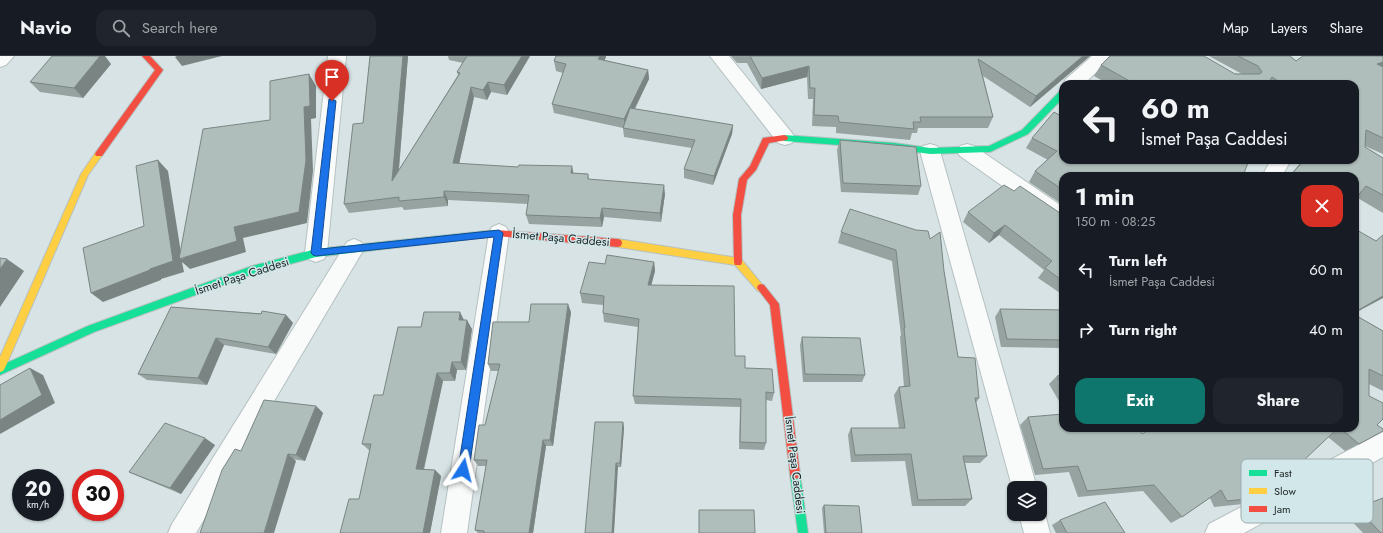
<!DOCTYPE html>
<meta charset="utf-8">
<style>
body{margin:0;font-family:Jost,sans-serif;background:#20242c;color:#f1f3f6;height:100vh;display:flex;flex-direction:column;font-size:15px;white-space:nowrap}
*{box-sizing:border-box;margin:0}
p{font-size:13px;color:#9ea1a6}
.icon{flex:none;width:22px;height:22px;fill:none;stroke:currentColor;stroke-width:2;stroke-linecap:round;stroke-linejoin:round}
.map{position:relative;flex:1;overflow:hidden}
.drawer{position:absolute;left:1059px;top:116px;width:300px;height:260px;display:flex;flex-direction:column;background:#171b24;border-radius:12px;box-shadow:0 1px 3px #0004}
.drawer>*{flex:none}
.banner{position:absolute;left:1059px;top:24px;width:300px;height:84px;border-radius:12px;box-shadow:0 1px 3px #0004;background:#171b24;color:#f1f3f6;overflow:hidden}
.fabs{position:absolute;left:1007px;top:425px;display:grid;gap:8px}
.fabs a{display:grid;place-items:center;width:40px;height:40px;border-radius:8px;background:#171b24;box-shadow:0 1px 3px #0004;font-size:20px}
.speed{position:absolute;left:12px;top:413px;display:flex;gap:8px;font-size:20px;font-weight:700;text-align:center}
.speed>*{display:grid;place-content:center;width:52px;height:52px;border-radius:50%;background:#171b24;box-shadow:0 1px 3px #0004;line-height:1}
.speed small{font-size:10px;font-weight:400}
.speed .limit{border:6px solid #d22;background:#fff;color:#111}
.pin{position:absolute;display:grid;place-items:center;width:34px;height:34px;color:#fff;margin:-41px -17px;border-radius:50% 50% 50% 0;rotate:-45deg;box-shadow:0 0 4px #0007}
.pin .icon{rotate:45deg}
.me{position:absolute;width:44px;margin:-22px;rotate:9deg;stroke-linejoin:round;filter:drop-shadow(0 0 3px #0008)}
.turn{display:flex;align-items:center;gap:14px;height:84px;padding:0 16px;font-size:18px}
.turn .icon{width:52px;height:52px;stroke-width:2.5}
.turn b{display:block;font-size:28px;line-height:34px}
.round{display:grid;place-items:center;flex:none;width:42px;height:42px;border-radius:12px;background:#20242c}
.head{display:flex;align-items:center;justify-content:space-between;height:68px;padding:0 16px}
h1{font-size:24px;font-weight:700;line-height:30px}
.primary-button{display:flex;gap:8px;margin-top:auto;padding:8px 16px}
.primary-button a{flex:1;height:46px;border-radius:12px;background:#0f766e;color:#fff;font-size:16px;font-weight:700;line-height:46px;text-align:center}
.primary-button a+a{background:#20242c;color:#f1f3f6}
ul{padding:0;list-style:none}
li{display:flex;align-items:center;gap:12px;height:60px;padding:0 16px}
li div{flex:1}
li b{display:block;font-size:15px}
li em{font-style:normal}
header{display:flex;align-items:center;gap:24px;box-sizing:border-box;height:56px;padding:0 20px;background:#171b24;border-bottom:1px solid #363941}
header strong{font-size:19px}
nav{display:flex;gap:22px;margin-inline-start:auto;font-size:14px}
.search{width:280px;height:36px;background:#20242c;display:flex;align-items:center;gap:10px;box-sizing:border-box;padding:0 14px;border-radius:12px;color:#9ea1a6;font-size:15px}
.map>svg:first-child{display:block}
</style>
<header>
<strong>Navio</strong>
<div class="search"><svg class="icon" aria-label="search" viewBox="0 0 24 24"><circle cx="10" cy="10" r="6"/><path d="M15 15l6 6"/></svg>Search here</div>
<nav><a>Map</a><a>Layers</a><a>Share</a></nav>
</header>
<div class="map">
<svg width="1383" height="477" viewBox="0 0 1383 477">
<rect width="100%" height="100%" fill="#d7e3e4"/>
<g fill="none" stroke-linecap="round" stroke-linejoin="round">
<defs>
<g id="street">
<path d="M0 0H14L6 9 0 11Z"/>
<path d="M328 0H346L327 197 324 203 316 206 308 203 305 197Z"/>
<path d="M710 0H729L792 77 795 82 792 87 785 89 778 87Z"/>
<path d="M1092 0H1112L1109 4 1084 28H1063L1066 23Z"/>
<path d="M930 88 937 90 940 95 1037 432H1014V438L920 95 923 90Z"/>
<path d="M967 88 974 90 1063 151V170L1056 168 960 100 957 95 960 90Z"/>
<path d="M1271 104H1291L1282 120H1262Z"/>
<path d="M499 168 506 171 509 177 467 477H441L489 177 492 171Z"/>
<path d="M354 183 361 186 365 192 361 198 196 477H168L172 468 347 186Z"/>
<path d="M1383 376V401L1244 477H1205L1209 468Z"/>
<path d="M1040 448 1045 458 1050 477H1024L1019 458H1040Z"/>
</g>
<g id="fast">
<path d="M1063 34V42L1028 78 990 96 930 98 894 93 784 85 780 82 784 79 894 87 930 92 989 90 1022 74 1060 35Z"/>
<path d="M496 174 500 177 496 180 316 201 253 218 94 276 0 319V310L88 270 252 210 316 193Z"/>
<path d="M795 413 799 414 800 418 808 477H798L790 418 791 414Z"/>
</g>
<g id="slow">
<path d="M99 95 103 98 88 119 5 312 3 315 0 316V301L81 118 96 96Z"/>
<path d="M618 183 738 202 741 203 765 232 764 235H758L735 209 618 191 615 190 614 187 615 184Z"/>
</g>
<g id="jam">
<path d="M142 0H150L163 14 102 100H96L95 98 96 96 155 14Z"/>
<path d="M784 79 787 80 788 82 787 84 769 87 756 114 747 124 741 159 742 206 741 209H735L734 206 733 159 739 123 750 110 763 82Z"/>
<path d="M496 174 618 183 621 184 622 187 621 190 618 191 496 180 492 177Z"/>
<path d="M761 228 764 229 779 248 800 418 799 422 795 423 791 422 790 418 770 249 757 232 758 229Z"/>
</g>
</defs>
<use href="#street" stroke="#b7c0c1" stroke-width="2"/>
<use href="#fast" stroke="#b7c0c1" stroke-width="2"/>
<use href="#slow" stroke="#b7c0c1" stroke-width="2"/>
<use href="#jam" stroke="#b7c0c1" stroke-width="2"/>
<use href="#street" fill="#f9fbfb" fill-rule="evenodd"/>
<use href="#fast" fill="#16e098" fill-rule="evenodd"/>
<use href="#slow" fill="#ffcf43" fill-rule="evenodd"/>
<use href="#jam" fill="#f24e42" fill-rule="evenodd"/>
</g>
<g fill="#96a3a1">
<path d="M370 0H408L399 114 458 19 457 16 463 7 449 4 448 0H530L507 39 491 36 487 44 474 41 459 108 573 117 588 118 589 123 665 138 661 166 604 161 602 171 529 168 526 159 528 148 448 144V150L404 154 402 151 349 157 344 148 363 67Z"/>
<path d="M556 0H606V1L604 4 648 14 649 23 635 53 733 69 732 78 713 129 684 122V113L692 92 624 81 623 72 554 57 552 48 563 17 556 15 554 5Z"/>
<path d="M731 0H1090L1030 51 983 20 993 61 988 72H918L917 77H912L910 84 836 77V71L812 70 813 43H808L807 21 761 33 747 7H737Z"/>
<path d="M1209 0H1290L1296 5 1383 11V98L1365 90V91L1383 102V157L1356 141 1355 120H1289L1303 104H1355V28H1108L1094 20 1101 9 1242 18Z"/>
<path d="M111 8 83 42 40 36 30 26Z"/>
<path d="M1063 61V149L1029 126 1035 115 1048 104 1026 92 1032 82Z"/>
<path d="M840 84 921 130 918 139 841 136 837 94Z"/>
<path d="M1014 135 1063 159V239L1038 222 1044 214 999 179 989 187 963 166 968 156Z"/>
<path d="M841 176 930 183 944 215 958 301 979 342 976 347 987 400 980 407H965L972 443 965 450H912L905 405 851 406 848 379 851 372H899L894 339 899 331H904L900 281 901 279 892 205 838 187Z"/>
<path d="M654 206 655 215 651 229 735 300 745 312 774 337 772 345 766 344V387L764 394 739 393 740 351 635 348 633 340 638 271 604 266 603 257V249L582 247 580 237 605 208Z"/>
<path d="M171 251 286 259 293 267 276 298 224 289 207 329 147 324 138 318Z"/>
<path d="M1000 253 1063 254V292L1001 291 995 261Z"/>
<path d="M571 256 553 390H546L533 477H478L475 474 486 410H478L474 404 485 369 499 315H491L488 308 529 266Z"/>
<path d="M1355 259 1383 275V335L1369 328V340L1377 369 1359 388 1345 395 1328 381 1256 442 1243 448 1214 451 1210 442 1182 461 1171 467 1143 435 1078 441 1069 416 1035 419 1020 369 1028 361 1142 378 1151 372H1355Z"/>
<path d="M464 264 472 273 466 314H457L455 325H443L424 414H435L441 420 430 477H340L359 443 370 395 362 388 383 339 421 271Z"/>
<path d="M802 281 865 319 862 326H803L800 289Z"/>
<path d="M1063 319V352L1049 328 1057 320Z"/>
<path d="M316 350 323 357 305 405 241 395Z"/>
<path d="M623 366 624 372 621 411H618L585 477Z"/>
<path d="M215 389 181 438 140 421 129 416Z"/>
<path d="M1383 442V477H1363L1344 457Z"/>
<path d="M824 449 862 477H824L822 452Z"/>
<path d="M1060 464 1125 477H1056L1052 469Z"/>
</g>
<g fill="#7a8583">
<path d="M100 0H105L111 8 83 42 74 32Z"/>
<path d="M177 0H222L182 10 175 1Z"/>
<path d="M403 0H408L397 134 392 125Z"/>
<path d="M522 0H530L507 39 504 29Z"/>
<path d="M600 0H606V1L600 13 598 3Z"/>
<path d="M1083 0H1090L1030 51 1036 40Z"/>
<path d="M1383 6V11L1377 8Z"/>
<path d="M809 10 807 21 761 33 762 22Z"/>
<path d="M648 14 649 23 625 72 624 63Z"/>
<path d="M309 18 316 30V62L311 63 313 115 307 167 243 182 246 196 190 213 182 206 184 216 161 223V224L103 246 91 237 150 213 158 104 168 115 182 203 234 171 304 51Z"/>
<path d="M488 26 491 36 487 44 483 34Z"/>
<path d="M471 31 474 41 457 117 453 107Z"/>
<path d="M733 69 732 78 713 129 714 120Z"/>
<path d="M572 110 574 120 571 117Z"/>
<path d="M664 129 665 138 661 166 660 157Z"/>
<path d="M444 135 448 144V150L444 141Z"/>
<path d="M602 152 604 161 602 171 600 162Z"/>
<path d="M1005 169 999 179 989 187 994 177Z"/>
<path d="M7 203 24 215 0 251V213Z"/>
<path d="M654 206 655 215 649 238 648 229Z"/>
<path d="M1383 240V242L1355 257V256Z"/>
<path d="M568 248 571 256 553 390 550 384Z"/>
<path d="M460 256 465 266 459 264Z"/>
<path d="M286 259 293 267 276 298 268 291Z"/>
<path d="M467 264 472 273 466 314 461 306Z"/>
<path d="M216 282 224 289 207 329 198 322Z"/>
<path d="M452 306 457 314 455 325 450 317Z"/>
<path d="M30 312 43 319 55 347 0 378V364Z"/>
<path d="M437 317 443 325 422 420 416 413Z"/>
<path d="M316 350 323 357 305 405 296 399Z"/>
<path d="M623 366 624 372 621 411 620 407Z"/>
<path d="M205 382 215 389 181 438 170 432Z"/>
<path d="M543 384 546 390 533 477H529Z"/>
<path d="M288 398 296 405 274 477H264Z"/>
<path d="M616 407 618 411 614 477H612Z"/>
<path d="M435 414 441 420 430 477H423Z"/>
</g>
<g fill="#afbebb" stroke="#7a8583">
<path d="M52 0H100L74 32 30 26Z"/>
<path d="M370 0H403L392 125 460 17 457 16 467 0H522L504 29 488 26 483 34 471 31 453 107 518 111 519 109 572 110 571 117 588 118V123L664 129 660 157 602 152 600 162 526 159 529 139 444 135V141L399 145V141L344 148 353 68 363 67Z"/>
<path d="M556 0H600L598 3 648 14 624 63 552 48 566 8 554 5Z"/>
<path d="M750 0H1083L1036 40 978 3 993 61H920L921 66H913L914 73 839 66 838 60 814 59 815 32H810L809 10 762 22Z"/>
<path d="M1110 0H1204L1235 18H1260L1262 16 1258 10 1238 0H1290L1296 5 1303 0H1383V6L1377 8 1383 11V82L1366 74 1365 91 1383 102V139L1366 130 1355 143V120H1290L1304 104H1355V28H1283L1272 21 1268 28H1135L1101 9Z"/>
<path d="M309 18 310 50 304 51 306 104 299 156 234 171 237 185 179 203 203 73 270 64V25Z"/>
<path d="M630 52 733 69 714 120 684 113 695 84 623 72Z"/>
<path d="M1054 56 1063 61V104H1249L1243 120H1063V134L1035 115 1057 95 1032 82Z"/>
<path d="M840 84 916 91 921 130 843 127Z"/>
<path d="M158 104 173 205 150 213V214L91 237 83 192 144 170 136 110Z"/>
<path d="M1004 129 1014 135 1020 130 1063 159V225L1045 212 1052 205 1005 169 994 177 968 156Z"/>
<path d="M850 153 916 174 928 175 930 183 940 176 944 215 958 301 975 302 979 342H975L987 400H963L972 443 918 444 911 398 855 399 851 372H905L899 331 910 330 904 272H905L896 194 841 176Z"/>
<path d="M1355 173 1376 185 1383 179V240L1355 256Z"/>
<path d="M607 199 654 206 648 229 734 230 735 300H745V312L772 313 774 337 766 336V387L740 386 741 343 633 340 639 263 603 257 604 240 580 237 589 206 605 208Z"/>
<path d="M0 202 7 203 0 213Z"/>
<path d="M531 248H568L550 384H543L529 477H484V475L475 474 487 404H474L479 369H485L500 308H488L493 266H529Z"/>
<path d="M171 251 261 258 262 255 286 259 268 291 216 282 198 322 138 318Z"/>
<path d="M1000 253 1063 254V284L1007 283Z"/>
<path d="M424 256H460L459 264H467L461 306H452L450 317H437L416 413 435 414 423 477H340L349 443H359L371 388H362L374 339H383L398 271H421Z"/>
<path d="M1355 259 1383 275V320L1369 313V340L1383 347V363L1377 369 1383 373V375L1359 388 1340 372H1355Z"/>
<path d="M802 281 860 282 865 319 805 318Z"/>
<path d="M30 312 42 339 0 364V329Z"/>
<path d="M1063 319V331L1057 320Z"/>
<path d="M264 344 316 350 296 399 288 398 264 477H200L222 414 235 393 241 395Z"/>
<path d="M1063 358V372H1139L1142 378 1151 372H1338L1303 405 1311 413 1256 442 1227 445 1221 434 1182 461 1154 429 1087 435 1078 410 1043 413 1028 361Z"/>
<path d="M595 366H623L620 407H616L612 477H585Z"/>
<path d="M165 367 205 382 170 432 129 416Z"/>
<path d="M1383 442V477H1381L1357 452Z"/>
<path d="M1105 446 1125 477H1067L1060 464Z"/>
<path d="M824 449 859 450 862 477H826Z"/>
<path d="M699 454H754L755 477H699Z"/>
</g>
<path fill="#1a73e8" stroke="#114b97" d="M329 43H332L336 45 321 193 499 174 503 177 469 414 467 417 463 419 460 417 458 414 494 181 316 200 313 199 311 197Z"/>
<g text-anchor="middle" stroke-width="3" stroke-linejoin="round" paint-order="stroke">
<g font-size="12" fill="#1c2425" stroke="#d2e7e9">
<text transform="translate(561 182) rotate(5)" y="4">İsmet Paşa Caddesi</text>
<text transform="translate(242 220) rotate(-18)" y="4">İsmet Paşa Caddesi</text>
<text transform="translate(795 409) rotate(83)" y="4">İsmet Paşa Caddesi</text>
</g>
</g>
<rect x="1241" y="403" width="132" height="64" rx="6" fill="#d2e7e9" stroke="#9bacae" stroke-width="1"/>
<rect x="1249" y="414" width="18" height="6" fill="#16e098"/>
<rect x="1249" y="432" width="18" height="6" fill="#ffcf43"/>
<rect x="1249" y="450" width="18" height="6" fill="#f24e42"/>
<g font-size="11" fill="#1c2425">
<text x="1274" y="421">Fast</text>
<text x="1274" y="439">Slow</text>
<text x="1274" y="457">Jam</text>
</g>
</svg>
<div class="fabs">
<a><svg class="icon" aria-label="layers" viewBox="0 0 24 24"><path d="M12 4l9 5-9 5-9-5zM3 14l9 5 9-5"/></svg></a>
</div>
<div class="speed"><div>20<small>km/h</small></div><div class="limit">30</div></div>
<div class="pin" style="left:332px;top:45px;background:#d93025"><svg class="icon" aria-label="arrive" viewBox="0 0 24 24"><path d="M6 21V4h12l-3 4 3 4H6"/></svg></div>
<svg class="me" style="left:463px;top:414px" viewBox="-20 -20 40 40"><path d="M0-17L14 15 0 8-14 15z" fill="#1a73e8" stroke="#fff" stroke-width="4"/></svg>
<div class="banner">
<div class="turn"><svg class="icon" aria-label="left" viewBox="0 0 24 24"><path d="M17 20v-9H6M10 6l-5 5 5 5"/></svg><div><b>60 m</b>İsmet Paşa Caddesi</div></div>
</div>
<section class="drawer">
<div class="head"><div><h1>1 min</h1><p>150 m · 08:25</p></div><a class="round" style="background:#d93025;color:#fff"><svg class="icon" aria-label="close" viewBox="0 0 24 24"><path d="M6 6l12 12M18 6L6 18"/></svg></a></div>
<ul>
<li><svg class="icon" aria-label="left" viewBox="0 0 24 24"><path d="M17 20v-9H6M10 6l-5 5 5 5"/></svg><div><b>Turn left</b><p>İsmet Paşa Caddesi</p></div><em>60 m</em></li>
<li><svg class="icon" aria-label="right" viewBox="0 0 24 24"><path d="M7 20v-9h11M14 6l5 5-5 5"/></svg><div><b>Turn right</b></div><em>40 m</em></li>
</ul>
<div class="primary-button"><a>Exit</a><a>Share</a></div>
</section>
</div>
